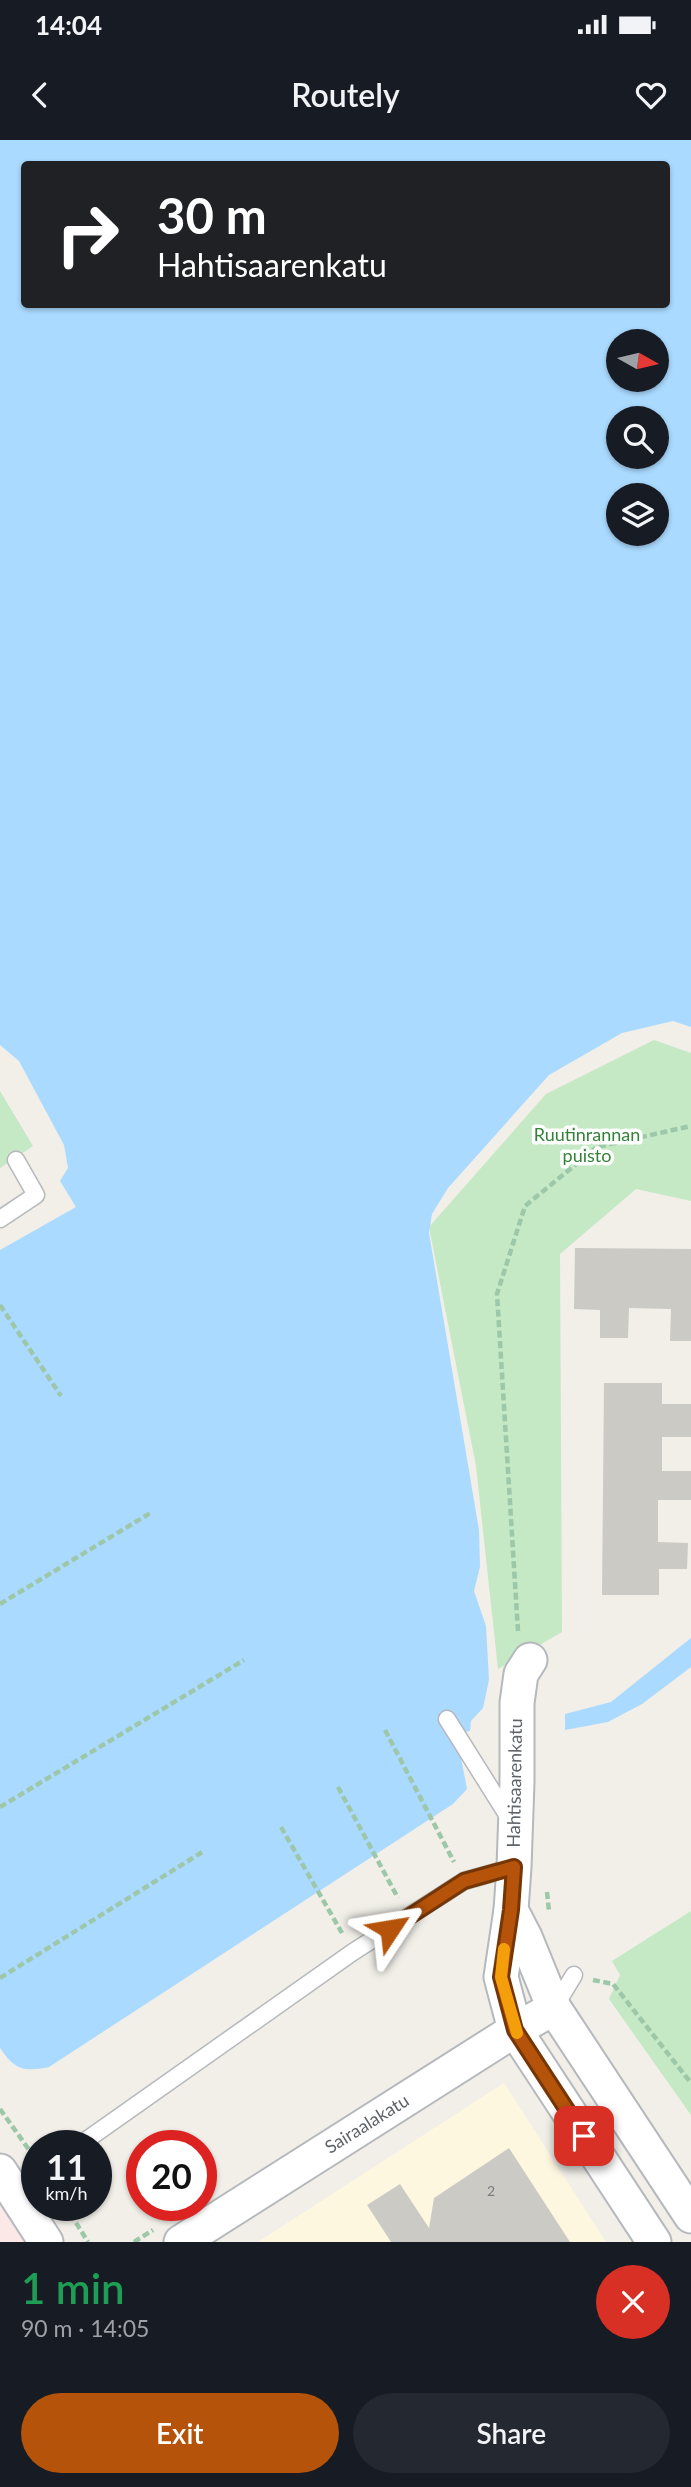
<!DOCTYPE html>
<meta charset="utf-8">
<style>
body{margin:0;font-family:Lato,sans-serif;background:#242831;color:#f1f3f6;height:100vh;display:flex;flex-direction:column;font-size:26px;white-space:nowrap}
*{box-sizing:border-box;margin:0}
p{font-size:23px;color:#9ea1a6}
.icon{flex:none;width:38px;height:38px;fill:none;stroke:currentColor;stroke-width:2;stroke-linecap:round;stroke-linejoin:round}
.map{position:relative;height:2102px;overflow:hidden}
.details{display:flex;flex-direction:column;background:#171b24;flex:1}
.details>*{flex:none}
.guide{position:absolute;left:21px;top:21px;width:649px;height:147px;border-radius:7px;box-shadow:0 2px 5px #0004;background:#202124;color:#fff;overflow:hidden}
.needle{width:46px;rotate:98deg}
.tools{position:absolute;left:606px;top:189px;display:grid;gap:14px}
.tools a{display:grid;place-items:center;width:63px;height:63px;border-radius:50%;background:#171b24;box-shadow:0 2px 5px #0004;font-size:35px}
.speed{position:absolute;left:21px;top:1990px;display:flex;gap:14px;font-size:35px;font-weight:700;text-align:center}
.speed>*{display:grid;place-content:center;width:91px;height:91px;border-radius:50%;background:#171b24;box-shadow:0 2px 5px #0004;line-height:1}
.speed small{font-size:18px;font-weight:400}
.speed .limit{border:10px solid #d22;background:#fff;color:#111}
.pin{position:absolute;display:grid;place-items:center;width:60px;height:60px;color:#fff;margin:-30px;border-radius:14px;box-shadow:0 4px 10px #0006}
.me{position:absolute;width:77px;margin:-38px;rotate:57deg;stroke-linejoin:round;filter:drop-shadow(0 0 5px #0008)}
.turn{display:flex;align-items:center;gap:24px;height:147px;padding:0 21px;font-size:32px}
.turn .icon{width:91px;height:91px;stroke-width:2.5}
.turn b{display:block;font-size:49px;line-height:60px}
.round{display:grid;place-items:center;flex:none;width:74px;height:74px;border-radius:37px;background:#242831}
.head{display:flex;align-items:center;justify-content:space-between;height:119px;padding:0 21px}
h1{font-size:42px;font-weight:600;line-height:52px;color:#1e9e55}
.primary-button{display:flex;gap:14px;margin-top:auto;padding:14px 21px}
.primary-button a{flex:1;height:80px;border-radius:42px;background:#b45309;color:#fff;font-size:28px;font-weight:600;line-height:80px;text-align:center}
.primary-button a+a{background:#242831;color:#f1f3f6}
.status{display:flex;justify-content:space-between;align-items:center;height:49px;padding:0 35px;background:#171b24;direction:ltr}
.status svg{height:19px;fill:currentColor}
header{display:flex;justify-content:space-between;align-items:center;height:91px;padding:0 21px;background:#171b24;font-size:32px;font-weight:600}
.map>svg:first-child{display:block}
</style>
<div class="status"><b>14:04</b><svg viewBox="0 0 49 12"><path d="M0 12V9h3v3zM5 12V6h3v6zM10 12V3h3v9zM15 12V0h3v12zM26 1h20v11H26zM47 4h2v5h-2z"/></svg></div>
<header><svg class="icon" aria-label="back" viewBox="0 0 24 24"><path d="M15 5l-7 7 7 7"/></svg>Routely<svg class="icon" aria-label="heart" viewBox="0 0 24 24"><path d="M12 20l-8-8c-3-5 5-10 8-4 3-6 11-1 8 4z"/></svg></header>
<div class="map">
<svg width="691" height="2102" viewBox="0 0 691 2102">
<rect width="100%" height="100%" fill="#f1efe8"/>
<path fill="#fef7e0" d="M504 1943 606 2102H258Z"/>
<path fill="#fce8e6" d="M0 2055 31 2102H0Z"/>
<g fill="#c5e8c5">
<path d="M654 900 691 913V1061L636 1049 560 1114 562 1492 498 1529 476 1326 429 1087 546 954Z"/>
<path d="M0 951 33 1006 0 1028Z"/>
<path d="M691 1771V1975L609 1859 620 1835 612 1821Z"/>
</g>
<g fill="#aadaff" fill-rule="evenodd">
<path d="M0 0H691V887L673 881 622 893 549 935 448 1048 432 1074 429 1093 479 1390 480 1427 474 1451 486 1486 489 1540 483 1568 471 1581 470 1591 460 1593 458 1602 467 1649 453 1664 49 1927C24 1932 15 1930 0 1908V1110L76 1067 60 1041 68 1028 64 1005 19 921 0 905ZM24 24H667V164H24ZM618 201H656V240H618ZM618 278H656V317H618ZM618 355H656V394H618Z"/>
<path d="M691 1498V1527L642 1564 608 1582 565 1590V1574L611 1562Z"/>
</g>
<g fill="#cccac5">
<path d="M575 1108 691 1109V1201H670L671 1169 629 1168 628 1198H600V1170L574 1169Z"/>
<path d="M604 1243H662V1264H691V1297H662V1331H691V1360H658V1402L688 1403 687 1429H659V1455H602Z"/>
<path d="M509 2008 570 2102H391L367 2065 400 2044 429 2088 434 2058Z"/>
</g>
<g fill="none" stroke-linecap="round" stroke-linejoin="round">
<defs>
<g id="service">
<path d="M0 1079 36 1055 16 1020"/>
<path d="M447 1579 511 1681"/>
<path d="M554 1868 574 1835"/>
<path d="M78 2006 353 1812 464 1741 514 1727"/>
<path d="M16 2055 37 2036"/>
</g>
<g id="minor">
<path d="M530 1520 521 1534 517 1563V1642L514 1727 511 1770 501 1837 515 1890 654 2102"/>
<path d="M511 1770 525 1797 554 1868 691 2076"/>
<path d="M0 2031 46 2102"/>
<path d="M181 2102 515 1890 554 1868"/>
</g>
</defs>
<use href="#service" stroke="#b5b8bc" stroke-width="19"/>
<use href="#minor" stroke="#b5b8bc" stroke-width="37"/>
<g stroke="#9cc7a9" stroke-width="4.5" stroke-dasharray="7 3.5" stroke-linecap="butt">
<path d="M0 1165 61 1256"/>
<path d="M0 1464 152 1372"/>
<path d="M518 1491 497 1154 525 1066 597 1007 691 986"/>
<path d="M385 1590 454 1722"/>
<path d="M338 1647 398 1758"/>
<path d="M0 1667 244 1520"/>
<path d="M281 1687 342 1793"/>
<path d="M547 1752 549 1771"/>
<path d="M0 1838 204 1711"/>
<path d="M593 1840 613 1844 691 1943"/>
<path d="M0 1969 32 2014"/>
<path d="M65 2065 88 2102"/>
<path d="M134 2102 153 2090"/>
</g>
<use href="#service" stroke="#fff" stroke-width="16"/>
<use href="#minor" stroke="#fff" stroke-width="33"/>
</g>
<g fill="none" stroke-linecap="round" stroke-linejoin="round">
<defs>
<path id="route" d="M390 1789 464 1741 514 1727 511 1770 501 1837 515 1890 584 1996"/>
</defs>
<use href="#route" stroke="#753606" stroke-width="18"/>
<use href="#route" stroke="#b45309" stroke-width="12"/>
<path stroke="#f59e0b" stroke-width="12" d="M504 1809 501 1837 517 1893"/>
</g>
<g text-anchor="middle" stroke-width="7" stroke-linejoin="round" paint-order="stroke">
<g font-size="14" fill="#7a7d7f">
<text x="491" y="2056">2</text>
</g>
<g font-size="18" fill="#348238" stroke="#fff">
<text x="587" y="1001">Ruutinrannan<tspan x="587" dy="21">puisto</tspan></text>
</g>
<g font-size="18" fill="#5f6368" stroke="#fff">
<text transform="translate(515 1643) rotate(-89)" y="6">Hahtisaarenkatu</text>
<text transform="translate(367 1984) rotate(-32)" y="6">Sairaalakatu</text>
</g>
</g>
</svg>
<div class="tools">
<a><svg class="needle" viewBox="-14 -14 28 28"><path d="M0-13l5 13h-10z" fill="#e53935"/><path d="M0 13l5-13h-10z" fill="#9ea1a6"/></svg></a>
<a><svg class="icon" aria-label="search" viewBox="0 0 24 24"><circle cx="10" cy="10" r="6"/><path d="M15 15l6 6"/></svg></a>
<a><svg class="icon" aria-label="layers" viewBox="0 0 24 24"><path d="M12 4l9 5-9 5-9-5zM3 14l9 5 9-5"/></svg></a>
</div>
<div class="speed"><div>11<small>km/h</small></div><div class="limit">20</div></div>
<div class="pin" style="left:584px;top:1996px;background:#d93025"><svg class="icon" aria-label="arrive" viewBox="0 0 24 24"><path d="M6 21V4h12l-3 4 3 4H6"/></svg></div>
<svg class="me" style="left:390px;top:1789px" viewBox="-20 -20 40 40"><path d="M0-17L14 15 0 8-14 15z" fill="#b45309" stroke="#fff" stroke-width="4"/></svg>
<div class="guide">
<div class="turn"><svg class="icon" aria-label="right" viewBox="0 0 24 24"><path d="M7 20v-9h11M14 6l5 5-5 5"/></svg><div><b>30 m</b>Hahtisaarenkatu</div></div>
</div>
</div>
<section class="details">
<div class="head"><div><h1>1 min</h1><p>90 m · 14:05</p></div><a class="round" style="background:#d93025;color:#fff"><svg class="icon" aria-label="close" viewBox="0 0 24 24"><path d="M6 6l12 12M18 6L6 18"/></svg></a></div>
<div class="primary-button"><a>Exit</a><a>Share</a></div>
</section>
